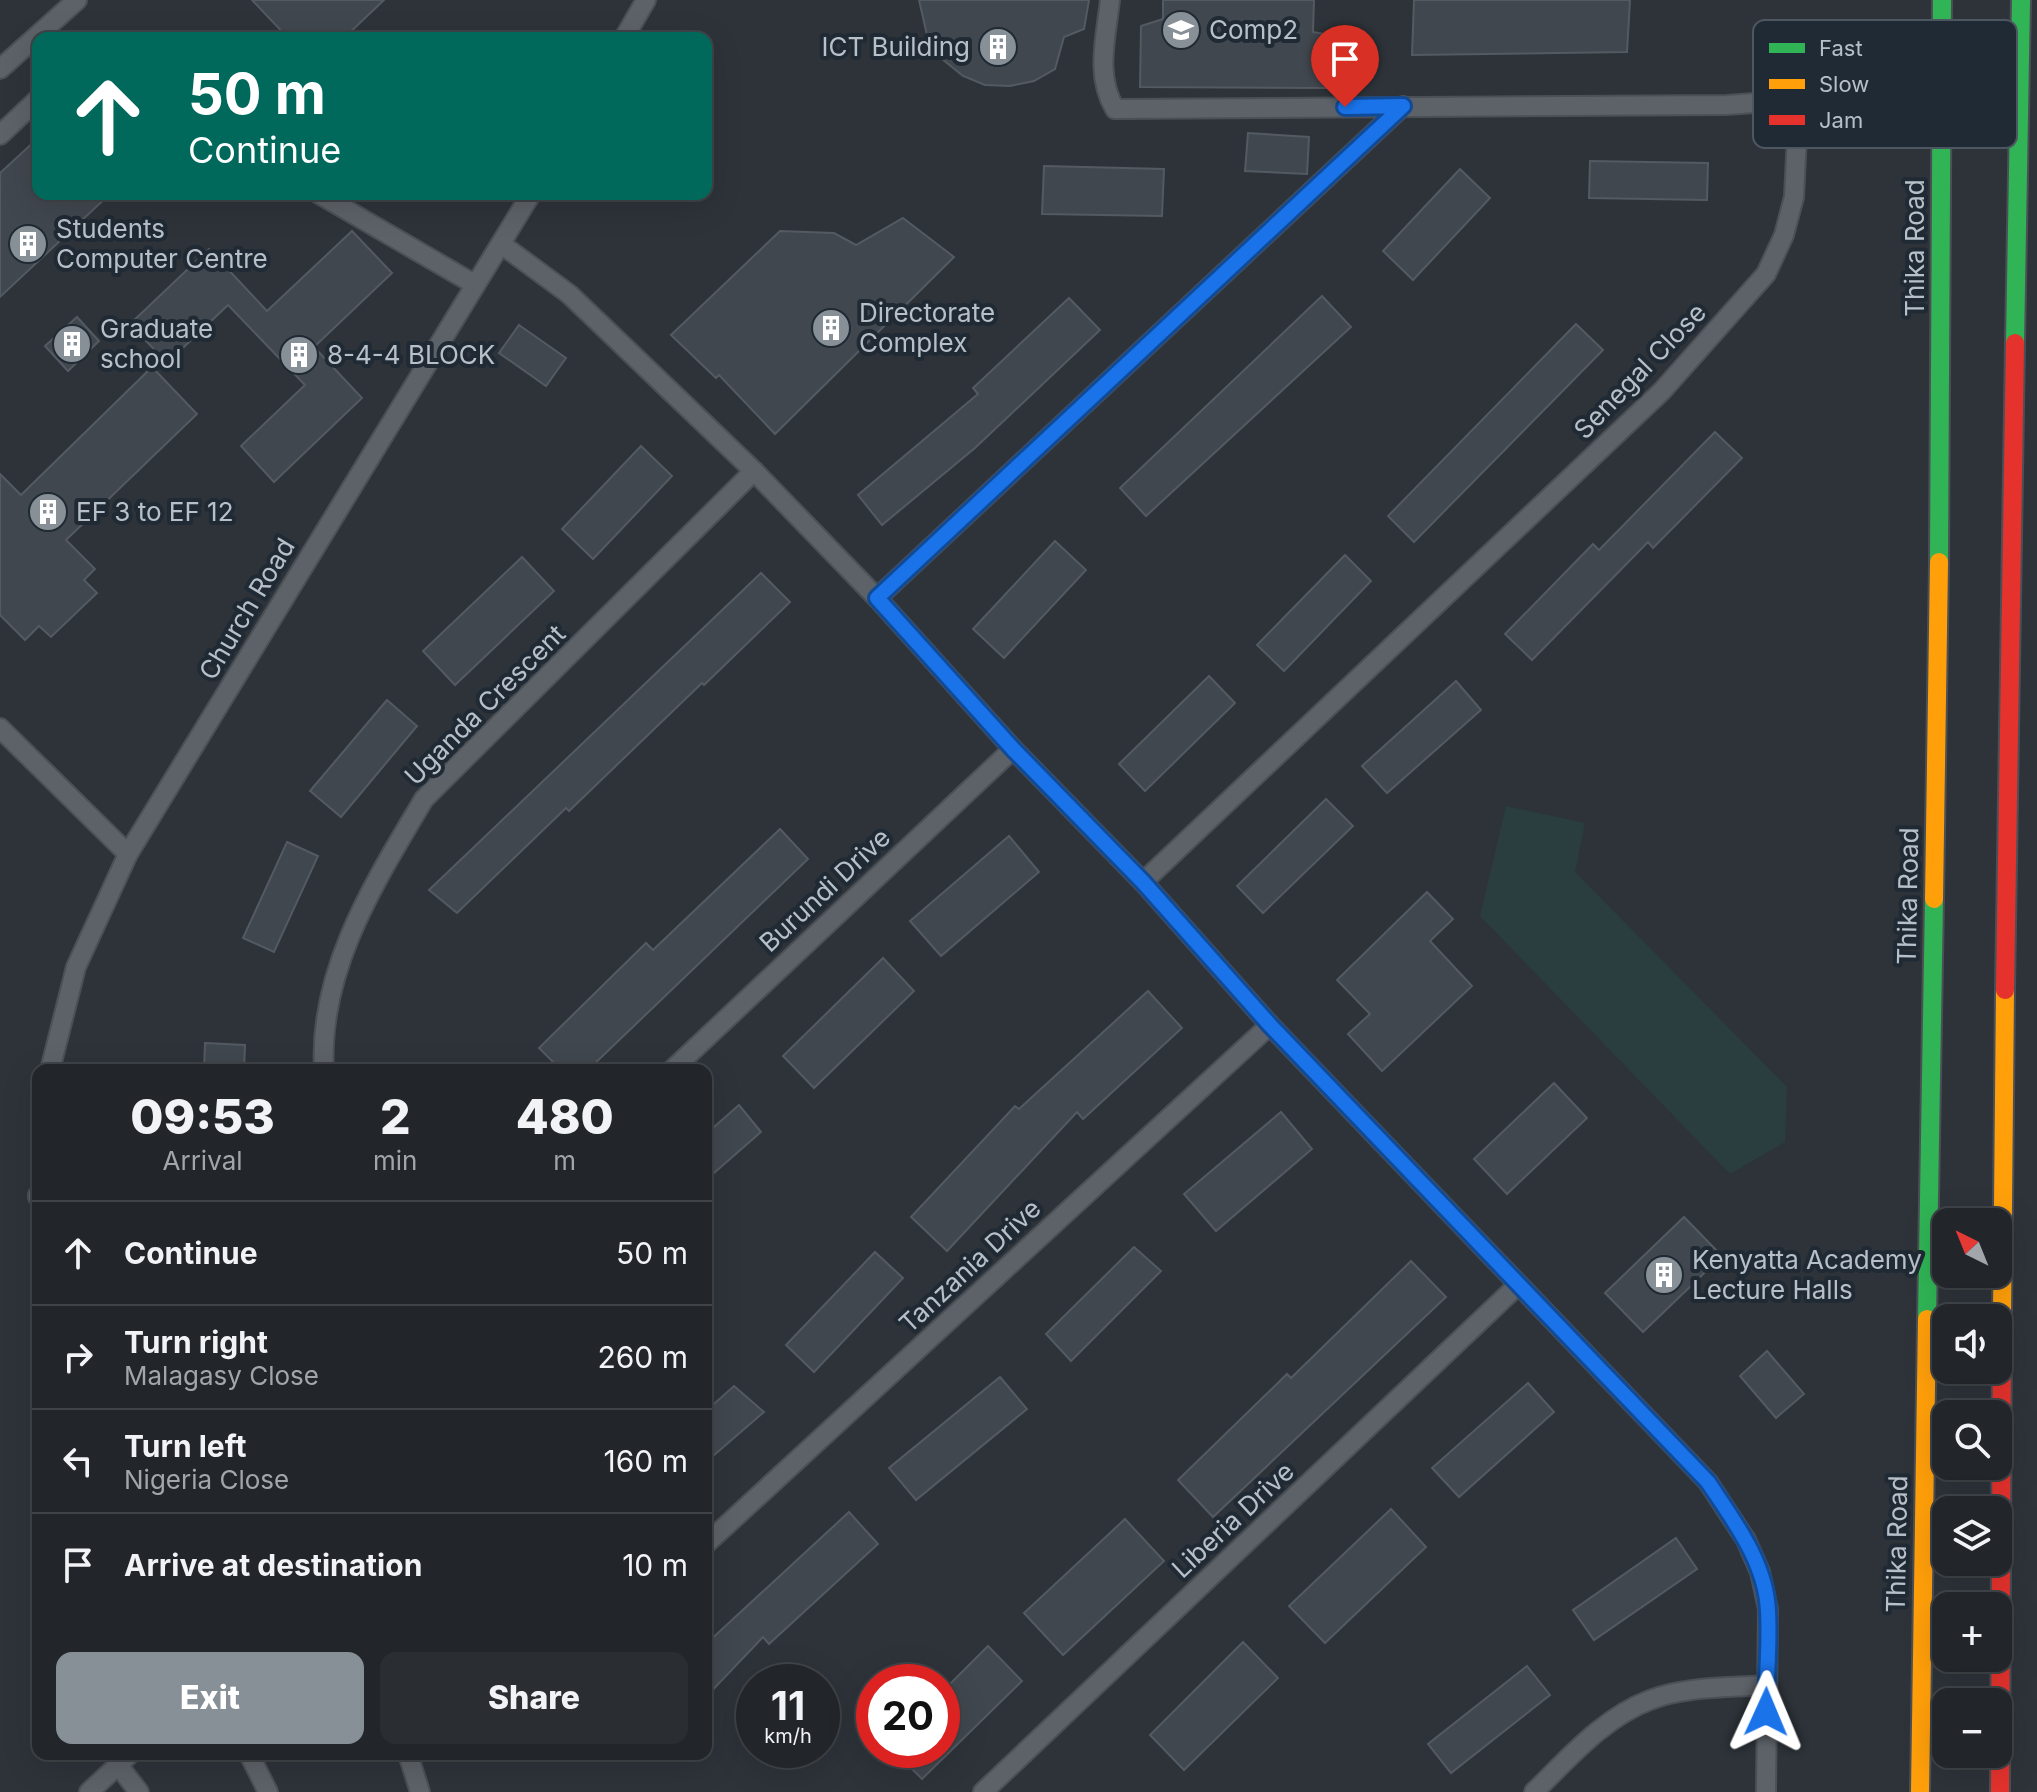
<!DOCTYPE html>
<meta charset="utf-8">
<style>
body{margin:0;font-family:Inter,sans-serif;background:#2a2e33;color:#f1f3f6;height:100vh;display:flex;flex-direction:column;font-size:30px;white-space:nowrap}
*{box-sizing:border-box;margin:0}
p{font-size:26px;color:#a2a5a9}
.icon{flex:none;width:44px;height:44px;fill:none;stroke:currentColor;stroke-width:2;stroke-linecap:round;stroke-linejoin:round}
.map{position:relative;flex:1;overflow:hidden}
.details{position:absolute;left:32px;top:1064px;width:680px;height:696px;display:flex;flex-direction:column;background:#22262b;border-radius:16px;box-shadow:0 8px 32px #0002,0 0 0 2px #3f4347}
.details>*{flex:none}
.banner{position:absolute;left:32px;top:32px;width:680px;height:168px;border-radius:16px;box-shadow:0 8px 32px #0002,0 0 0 2px #3f4347;background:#00695c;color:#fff;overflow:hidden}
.needle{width:52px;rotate:317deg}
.buttons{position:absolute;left:1932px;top:1208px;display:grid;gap:16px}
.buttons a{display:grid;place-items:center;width:80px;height:80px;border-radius:16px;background:#22262b;box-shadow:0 8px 32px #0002,0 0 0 2px #3f4347;font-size:40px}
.speed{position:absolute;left:736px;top:1664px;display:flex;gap:16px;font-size:40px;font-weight:700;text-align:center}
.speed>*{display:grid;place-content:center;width:104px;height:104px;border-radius:50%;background:#22262b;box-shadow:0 8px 32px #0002,0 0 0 2px #3f4347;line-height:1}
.speed small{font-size:20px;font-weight:400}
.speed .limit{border:12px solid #d22;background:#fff;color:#111}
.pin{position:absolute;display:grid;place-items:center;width:68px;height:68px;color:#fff;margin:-82px -34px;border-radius:50% 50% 50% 0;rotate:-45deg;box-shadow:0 0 8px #0007}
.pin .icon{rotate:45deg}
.me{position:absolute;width:88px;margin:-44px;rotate:1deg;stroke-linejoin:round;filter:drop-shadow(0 0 6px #0008)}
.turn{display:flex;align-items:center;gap:28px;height:168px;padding:0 24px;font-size:36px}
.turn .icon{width:104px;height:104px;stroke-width:2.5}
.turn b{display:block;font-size:56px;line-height:68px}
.eta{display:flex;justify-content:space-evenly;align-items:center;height:136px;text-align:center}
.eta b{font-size:48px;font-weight:800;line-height:56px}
.cta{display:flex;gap:16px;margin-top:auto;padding:16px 24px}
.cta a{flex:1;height:92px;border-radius:16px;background:#878f97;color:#fff;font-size:32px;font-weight:800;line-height:92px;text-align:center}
.cta a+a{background:#2a2e33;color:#f1f3f6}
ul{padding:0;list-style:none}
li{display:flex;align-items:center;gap:24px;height:104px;padding:0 24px;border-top:2px solid #3f4347}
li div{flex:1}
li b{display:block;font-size:30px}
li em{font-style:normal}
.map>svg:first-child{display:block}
</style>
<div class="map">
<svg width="2037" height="1792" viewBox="0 0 2037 1792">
<rect width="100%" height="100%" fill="#2d3339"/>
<path fill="#2a3d3f" d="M1506 806 1585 823 1575 872 1787 1087 1785 1142 1730 1174 1480 916Z"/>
<g fill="#41474e" stroke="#545a61" stroke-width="2">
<path d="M252 0H384L344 38H288Z"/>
<path d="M919 0H1089L1084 29 1064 37 1055 69 1034 81 1010 86 985 85 963 76 941 58 927 35Z"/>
<path d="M1163 0H1314L1313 32 1330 35 1329 88 1140 87 1141 26 1163 19Z"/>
<path d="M1414 0H1630L1627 52 1412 55Z"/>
<path d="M1248 133 1309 137 1307 174 1245 171Z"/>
<path d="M38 138V194H110L0 297V173Z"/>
<path d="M1590 161 1708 163 1707 200 1589 198Z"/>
<path d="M1044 166 1164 169 1162 216 1042 214Z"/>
<path d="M1460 169 1490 198 1413 280 1383 251Z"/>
<path d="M903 218 954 257 775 434 719 375 716 378 671 335 780 231 834 233 856 245Z"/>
<path d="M352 231 392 273 314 347 362 398 274 482 241 446 305 385 228 305 167 363 130 324 209 249 267 311Z"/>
<path d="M1322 296 1351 327 1146 516 1120 488Z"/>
<path d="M1069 298 1100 330 975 448 882 525 858 495 978 394 973 388Z"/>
<path d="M77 317 99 341 68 371 45 346Z"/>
<path d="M1576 324 1603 350 1414 542 1388 516Z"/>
<path d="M519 325 566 358 546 386 499 353Z"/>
<path d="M152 367 197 414 66 540 95 569 84 580 97 593 51 637 39 626 25 640 0 615V474L21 495Z"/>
<path d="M1715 432 1742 458 1653 548 1648 542 1532 660 1505 634 1593 544 1599 550Z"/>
<path d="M641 446 672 476 593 559 562 529Z"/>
<path d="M1055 541 1086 570 1004 658 973 629Z"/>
<path d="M1345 555 1371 581 1284 671 1257 645Z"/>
<path d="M522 557 554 591 455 685 423 651Z"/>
<path d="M761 573 790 602 704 685 702 683 569 811 566 808 457 913 429 890Z"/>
<path d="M1209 676 1235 703 1145 791 1119 764Z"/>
<path d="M1456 681 1481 710 1387 793 1362 766Z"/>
<path d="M387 700 417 726 341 817 310 791Z"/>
<path d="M1326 799 1353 826 1263 913 1237 886Z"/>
<path d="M780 829 808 859 588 1070H561L539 1048 646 943 653 950Z"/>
<path d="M1009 836 1039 872 941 956 910 921Z"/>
<path d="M287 842 318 856 274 952 243 938Z"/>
<path d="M1427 892 1453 919 1430 941 1472 986 1382 1071 1348 1034 1370 1014 1337 980Z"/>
<path d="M883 958 914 991 814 1088 783 1056Z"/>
<path d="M1148 991 1182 1028 1083 1119 1077 1112 947 1251 911 1217 1015 1106 1019 1109Z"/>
<path d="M205 1043 245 1045 244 1070H204Z"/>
<path d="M1554 1083 1587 1118 1507 1194 1474 1159Z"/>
<path d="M739 1105 761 1132 706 1180V1134Z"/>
<path d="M1281 1112 1312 1149 1216 1231 1184 1194Z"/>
<path d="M1684 1217 1722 1256 1643 1332 1605 1293Z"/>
<path d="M1134 1247 1161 1271 1071 1361 1046 1334Z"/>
<path d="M875 1252 903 1278 814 1372 786 1345Z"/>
<path d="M1411 1261 1446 1297 1213 1517 1178 1480 1287 1374 1291 1378Z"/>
<path d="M1767 1351 1804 1394 1776 1418 1740 1376Z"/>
<path d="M1000 1377 1027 1409 916 1500 889 1468Z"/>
<path d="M1528 1383 1554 1412 1459 1497 1432 1468Z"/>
<path d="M734 1386 764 1412 706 1462V1411Z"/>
<path d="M1391 1509 1426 1547 1325 1643 1289 1606Z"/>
<path d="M849 1512 878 1544 769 1644 763 1637 706 1697V1644Z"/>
<path d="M1125 1519 1164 1561 1063 1655 1024 1613Z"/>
<path d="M1676 1538 1697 1569 1594 1640 1573 1610Z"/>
<path d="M1243 1642 1278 1678 1184 1770 1150 1735Z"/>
<path d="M988 1646 1022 1681 922 1779 893 1750H942V1692Z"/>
<path d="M1527 1666 1550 1695 1451 1773 1428 1744Z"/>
</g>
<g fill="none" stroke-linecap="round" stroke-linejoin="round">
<defs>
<g id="lane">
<path d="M1110 0C1106 37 1095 76 1115 109L1727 105 1768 102 1787 113 1797 135 1794 197 1784 235 1766 274 1662 391 1143 882"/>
<path d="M624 38 646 0"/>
<path d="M0 69 77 0"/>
<path d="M0 135 38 99"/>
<path d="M319 194 474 284"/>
<path d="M501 244 569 294 754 471 877 598 1013 749 1143 882 1270 1025 1708 1482 1746 1540 1760 1572 1768 1609 1766 1792"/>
<path d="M877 598 1403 106"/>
<path d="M0 728 128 854"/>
<path d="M50 1070 76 967 128 854 531 194"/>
<path d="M324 1070C318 970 375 882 424 799L754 471"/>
<path d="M672 1070 1013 749"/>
<path d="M38 1195V1197"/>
<path d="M706 1544 1270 1025"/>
<path d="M249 1754 268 1792"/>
<path d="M408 1754 420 1792"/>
<path d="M118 1765 139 1792"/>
<path d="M89 1792 130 1754"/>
<path d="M983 1792 1518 1285"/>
<path d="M1534 1792C1568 1759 1604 1717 1650 1700 1685 1686 1728 1688 1766 1685"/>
</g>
<g id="fast">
<path d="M2015 343 2021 0"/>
<path d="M1939 562 1942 0"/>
<path d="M1927 1319 1934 899"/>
</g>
<g id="slow">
<path d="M1934 899 1939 562"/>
<path d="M2002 1314 2005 990"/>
<path d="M1920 1792 1927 1319"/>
</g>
<g id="jam">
<path d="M2005 990 2015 343"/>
<path d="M2000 1792 2002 1314"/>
</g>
</defs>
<use href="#lane" stroke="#4b5056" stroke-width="22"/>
<use href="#fast" stroke="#4b5056" stroke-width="22"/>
<use href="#slow" stroke="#4b5056" stroke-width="22"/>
<use href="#jam" stroke="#4b5056" stroke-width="22"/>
<use href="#lane" stroke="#5d6268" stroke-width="18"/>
<use href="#fast" stroke="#30b455" stroke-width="18"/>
<use href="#slow" stroke="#ff9f0a" stroke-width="18"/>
<use href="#jam" stroke="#e5322d" stroke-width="18"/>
</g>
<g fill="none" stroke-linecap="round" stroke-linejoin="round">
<defs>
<path id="route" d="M1345 107 1403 106 877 598 1013 749 1143 882 1270 1025 1708 1482C1734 1521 1766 1563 1768 1611 1770 1645 1766 1679 1766 1712"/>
</defs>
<use href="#route" stroke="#114b97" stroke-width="20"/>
<use href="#route" stroke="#1a73e8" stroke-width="14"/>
</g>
<defs>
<symbol id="university-disc" viewBox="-11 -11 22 22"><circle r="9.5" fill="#878f97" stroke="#202a34"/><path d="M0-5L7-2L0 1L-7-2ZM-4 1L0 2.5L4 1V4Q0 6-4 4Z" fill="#fff"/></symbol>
<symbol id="building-disc" viewBox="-11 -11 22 22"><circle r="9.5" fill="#878f97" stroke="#202a34"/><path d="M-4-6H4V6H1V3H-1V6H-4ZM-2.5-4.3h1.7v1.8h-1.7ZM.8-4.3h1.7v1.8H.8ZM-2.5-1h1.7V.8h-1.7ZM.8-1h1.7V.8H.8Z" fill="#fff"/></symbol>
</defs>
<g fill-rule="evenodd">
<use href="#university-disc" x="1159" y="8" width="44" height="44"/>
<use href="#building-disc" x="976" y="25" width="44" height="44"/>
<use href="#building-disc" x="6" y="222" width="44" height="44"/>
<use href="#building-disc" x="809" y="306" width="44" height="44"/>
<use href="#building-disc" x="50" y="322" width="44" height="44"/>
<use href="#building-disc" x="277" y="333" width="44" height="44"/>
<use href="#building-disc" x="26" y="490" width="44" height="44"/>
<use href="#building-disc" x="1642" y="1253" width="44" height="44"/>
</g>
<g text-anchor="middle" stroke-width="8" stroke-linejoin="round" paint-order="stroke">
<g font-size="26" fill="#b7c0c9" stroke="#202a34" text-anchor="start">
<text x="1209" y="39">Comp2</text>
<text x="970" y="56" text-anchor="end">ICT Building</text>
<text x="56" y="238">Students<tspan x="56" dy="30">Computer Centre</tspan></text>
<text x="859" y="322">Directorate<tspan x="859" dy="30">Complex</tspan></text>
<text x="100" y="338">Graduate<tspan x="100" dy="30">school</tspan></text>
<text x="327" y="364">8-4-4 BLOCK</text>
<text x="76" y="521">EF 3 to EF 12</text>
<text x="1692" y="1269">Kenyatta Academy<tspan x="1692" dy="30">Lecture Halls</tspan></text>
</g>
<g font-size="26" fill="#b7c0c9" stroke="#202a34">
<text transform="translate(1915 248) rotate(-90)" y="9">Thika Road</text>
<text transform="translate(1640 371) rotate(-46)" y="9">Senegal Close</text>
<text transform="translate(247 609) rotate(-59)" y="9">Church Road</text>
<text transform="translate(485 705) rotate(-45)" y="9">Uganda Crescent</text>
<text transform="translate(825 890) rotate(-43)" y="9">Burundi Drive</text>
<text transform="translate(1908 896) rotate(-89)" y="9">Thika Road</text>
<text transform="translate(970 1266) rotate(-43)" y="9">Tanzania Drive</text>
<text transform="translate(1233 1520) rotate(-43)" y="9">Liberia Drive</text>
<text transform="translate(1897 1544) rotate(-89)" y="9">Thika Road</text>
</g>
</g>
<rect x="1753" y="20" width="264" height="128" rx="12" fill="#202a34" stroke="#4d5761" stroke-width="2"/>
<rect x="1769" y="43" width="36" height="10" fill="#30b455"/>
<rect x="1769" y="79" width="36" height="10" fill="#ff9f0a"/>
<rect x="1769" y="115" width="36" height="10" fill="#e5322d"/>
<g font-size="22" fill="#b7c0c9">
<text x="1819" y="56">Fast</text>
<text x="1819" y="92">Slow</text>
<text x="1819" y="128">Jam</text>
</g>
</svg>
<div class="buttons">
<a><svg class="needle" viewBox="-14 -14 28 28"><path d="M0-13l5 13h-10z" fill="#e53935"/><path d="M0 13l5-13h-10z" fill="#a2a5a9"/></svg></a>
<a><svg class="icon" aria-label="sound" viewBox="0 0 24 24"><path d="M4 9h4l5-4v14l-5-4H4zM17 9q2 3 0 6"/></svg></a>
<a><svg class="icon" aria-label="search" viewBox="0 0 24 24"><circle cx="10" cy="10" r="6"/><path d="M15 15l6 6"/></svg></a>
<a><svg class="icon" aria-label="layers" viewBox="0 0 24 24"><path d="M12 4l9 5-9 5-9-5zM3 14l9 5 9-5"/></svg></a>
<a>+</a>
<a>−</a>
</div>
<div class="speed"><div>11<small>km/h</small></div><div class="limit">20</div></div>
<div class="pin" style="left:1345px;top:107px;background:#d93025"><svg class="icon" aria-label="arrive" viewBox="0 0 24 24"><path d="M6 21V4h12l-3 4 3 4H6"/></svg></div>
<svg class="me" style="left:1766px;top:1712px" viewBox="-20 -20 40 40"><path d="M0-17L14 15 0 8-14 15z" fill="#1a73e8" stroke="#fff" stroke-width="4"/></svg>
<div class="banner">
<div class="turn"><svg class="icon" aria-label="ahead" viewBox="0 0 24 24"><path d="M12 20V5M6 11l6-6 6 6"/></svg><div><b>50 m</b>Continue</div></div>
</div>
<section class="details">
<div class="eta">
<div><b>09:53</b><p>Arrival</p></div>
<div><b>2</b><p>min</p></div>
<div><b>480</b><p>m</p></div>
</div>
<ul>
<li><svg class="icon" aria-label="ahead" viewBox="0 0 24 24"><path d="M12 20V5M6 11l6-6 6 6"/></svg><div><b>Continue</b></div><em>50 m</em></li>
<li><svg class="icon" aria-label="right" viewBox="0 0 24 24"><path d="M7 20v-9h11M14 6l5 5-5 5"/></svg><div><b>Turn right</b><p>Malagasy Close</p></div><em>260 m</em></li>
<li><svg class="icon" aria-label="left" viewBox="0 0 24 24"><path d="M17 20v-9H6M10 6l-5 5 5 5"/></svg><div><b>Turn left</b><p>Nigeria Close</p></div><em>160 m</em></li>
<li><svg class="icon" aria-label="arrive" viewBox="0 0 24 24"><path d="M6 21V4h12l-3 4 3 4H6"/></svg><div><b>Arrive at destination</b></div><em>10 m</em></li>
</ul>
<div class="cta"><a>Exit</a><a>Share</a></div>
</section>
</div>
